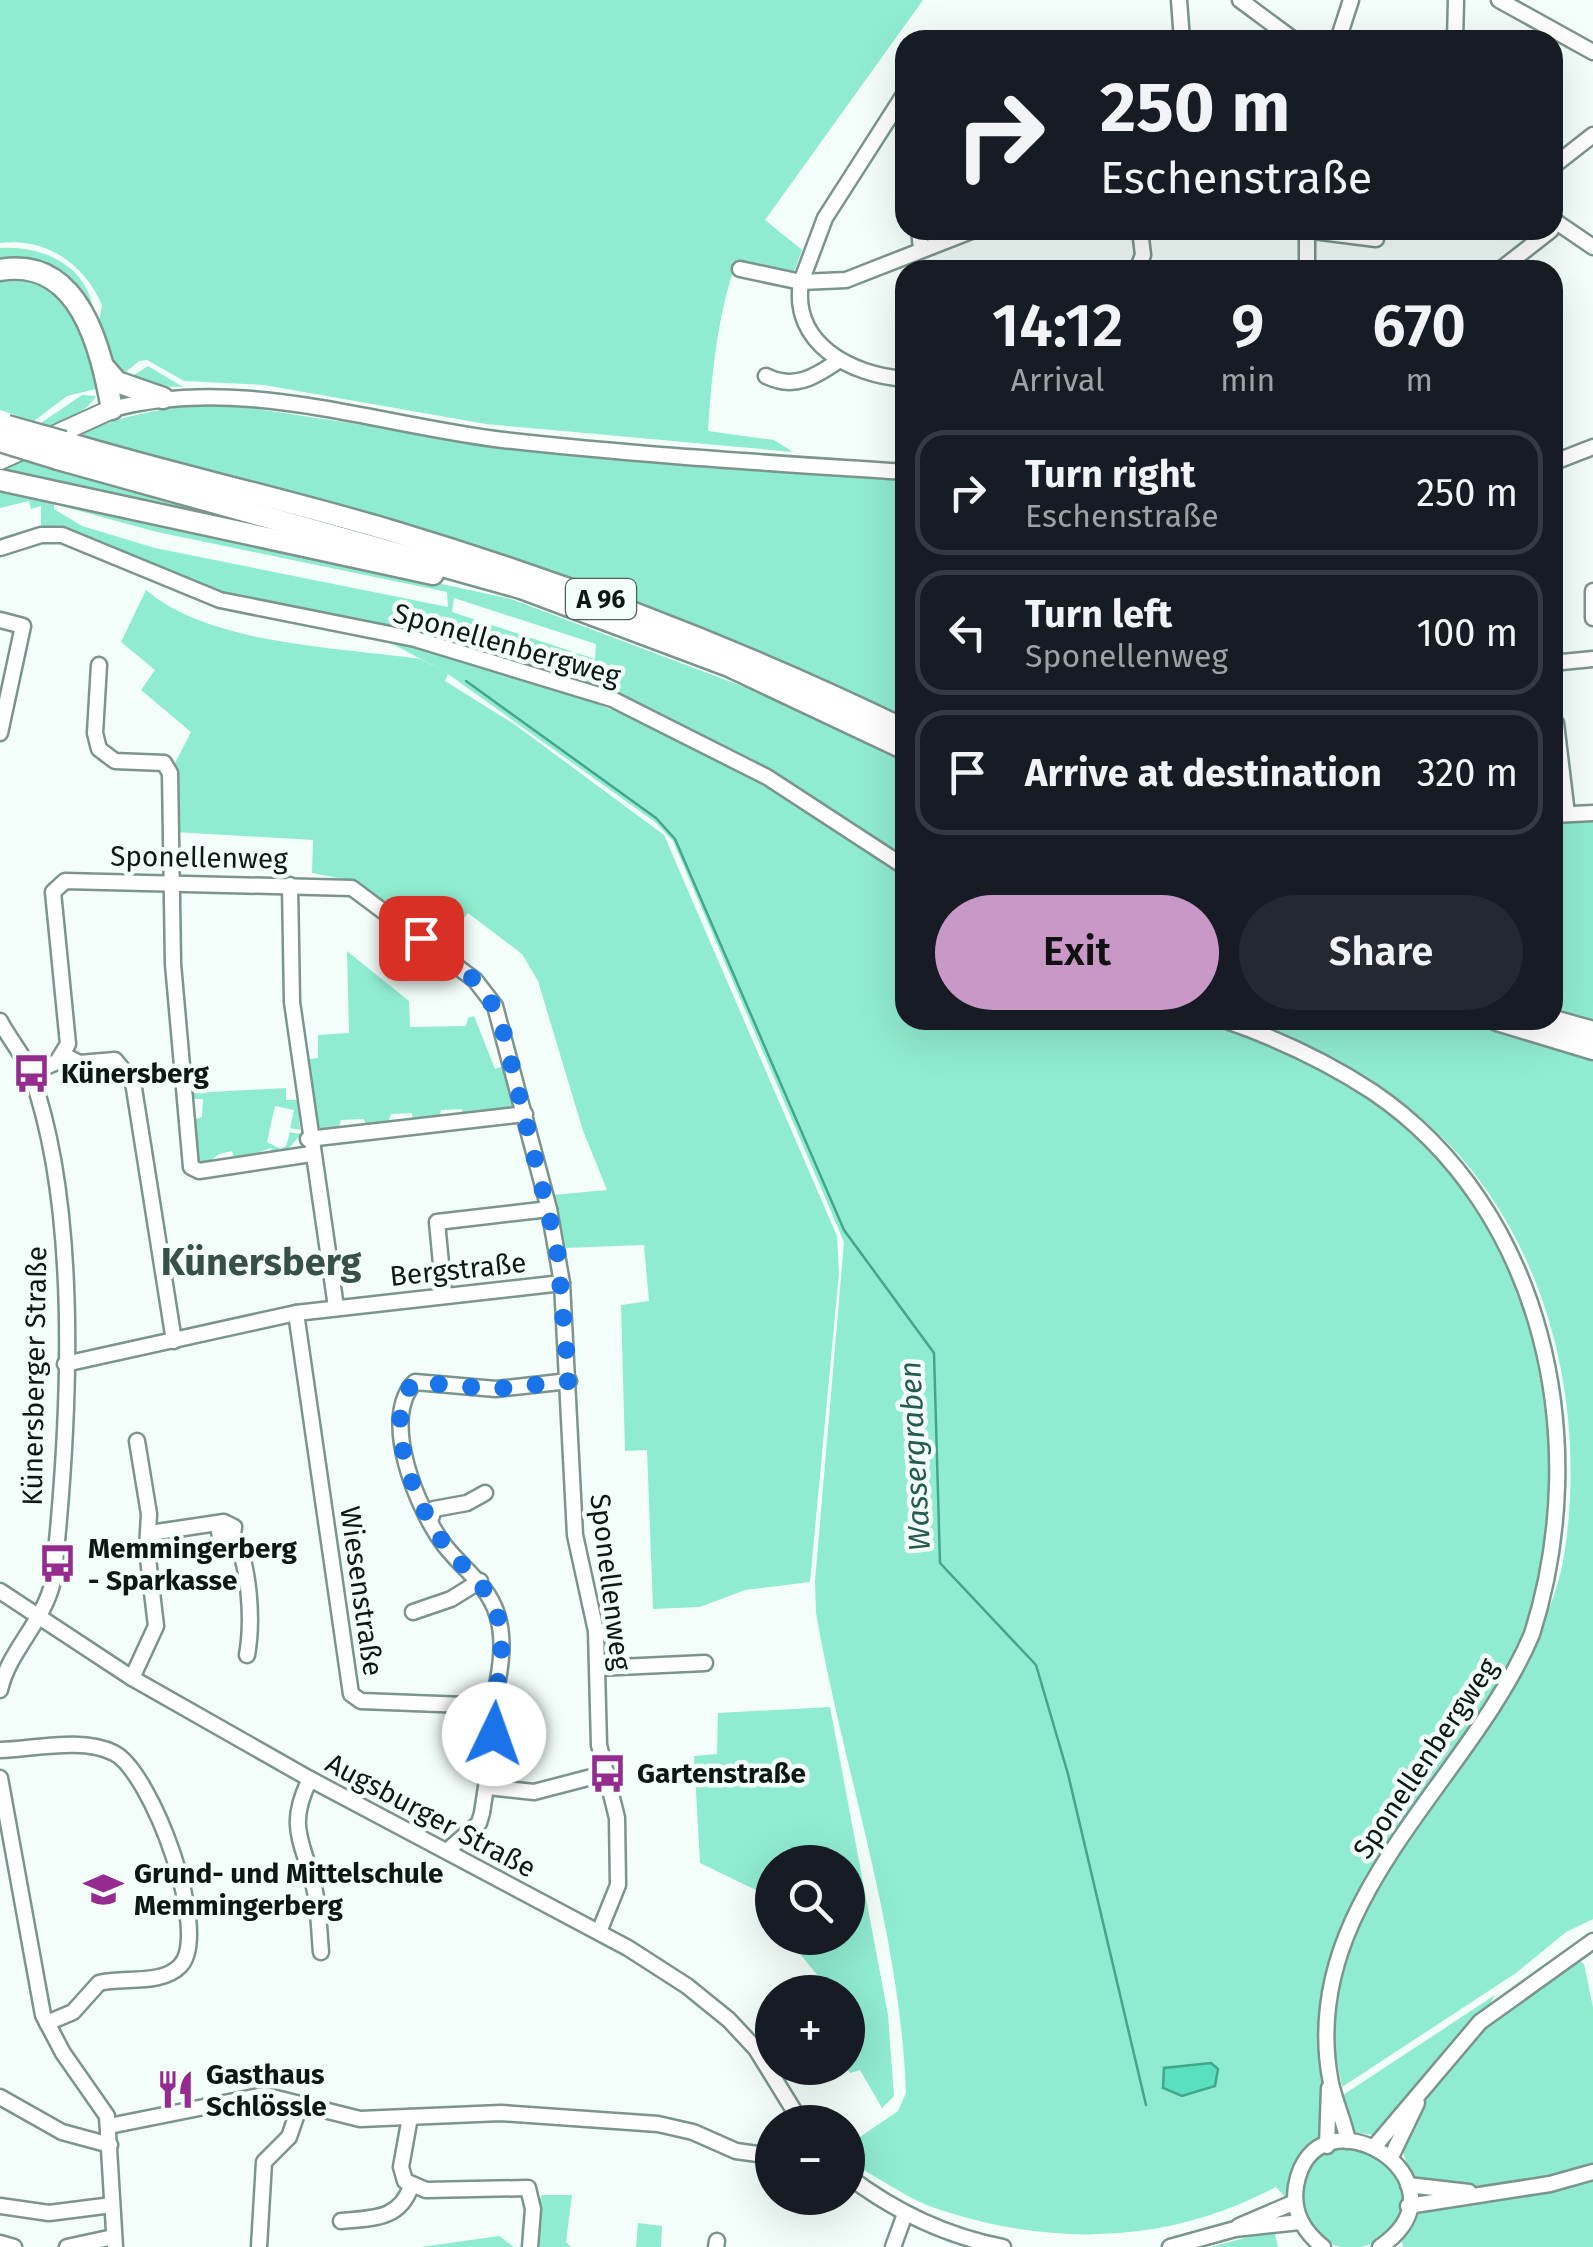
<!DOCTYPE html>
<meta charset="utf-8">
<style>
body{margin:0;font-family:"Fira Sans",sans-serif;background:#242831;color:#f1f3f6;height:100vh;display:flex;flex-direction:column;font-size:38px;white-space:nowrap}
*{box-sizing:border-box;margin:0}
p{font-size:32px;color:#9ea1a6}
.icon{flex:none;width:55px;height:55px;fill:none;stroke:currentColor;stroke-width:2;stroke-linecap:round;stroke-linejoin:round}
.map{position:relative;flex:1;overflow:hidden}
.sheet{position:absolute;left:895px;top:260px;width:668px;height:770px;display:flex;flex-direction:column;background:#171b24;border-radius:30px;box-shadow:0 10px 40px #0002}
.sheet>*{flex:none}
.guide{position:absolute;left:895px;top:30px;width:668px;height:210px;border-radius:30px;box-shadow:0 10px 40px #0002;background:#171b24;color:#f1f3f6;overflow:hidden}
.controls{position:absolute;left:755px;top:1845px;display:grid;gap:20px}
.controls a{display:grid;place-items:center;width:110px;height:110px;border-radius:50%;background:#171b24;box-shadow:0 10px 40px #0002;font-size:50px}
.pin{position:absolute;display:grid;place-items:center;width:85px;height:85px;color:#fff;margin:-42px;border-radius:20px;box-shadow:0 5px 15px #0006}
.me{position:absolute;width:110px;margin:-55px;rotate:3deg;stroke-linejoin:round;filter:drop-shadow(0 0 8px #0008)}
.turn{display:flex;align-items:center;gap:35px;height:210px;padding:0 40px;font-size:45px}
.turn .icon{width:130px;height:130px;stroke-width:2.5}
.turn b{display:block;font-size:70px;line-height:85px}
.eta{display:flex;justify-content:space-evenly;align-items:center;height:170px;text-align:center}
.eta b{font-size:60px;font-weight:600;line-height:70px}
.button{display:flex;gap:20px;margin-top:auto;padding:20px 40px}
.button a{flex:1;height:115px;border-radius:60px;background:#c899c7;color:#111;font-size:40px;font-weight:600;line-height:115px;text-align:center}
.button a+a{background:#242831;color:#f1f3f6}
ul{padding:0;list-style:none}
li{display:flex;align-items:center;gap:30px;height:125px;margin:0 20px 15px;padding:0 20px;border:5px solid #363941;border-radius:30px}
li div{flex:1}
li b{display:block;font-size:38px}
li em{font-style:normal}
.map>svg:first-child{display:block}
</style>
<div class="map">
<svg width="1593" height="2247" viewBox="0 0 1593 2247">
<rect width="100%" height="100%" fill="#f3fefa"/>
<g fill="#90ecd1" fill-rule="evenodd">
<path d="M0 0H923L765 220 802 250 794 272 737 260C717 315 712 374 708 431L774 440 793 452 486 424 264 385 184 381 147 360 139 361 120 377 98 327 102 305C84 263 45 237 0 243Z"/>
<path d="M0 248C40 245 86 264 93 309L0 263Z"/>
<path d="M23 279C75 292 88 341 96 389L67 396 34 421 0 410V281Z"/>
<path d="M148 366 183 387 141 386 126 380Z"/>
<path d="M82 395 96 396C87 412 66 419 50 426L41 423Z"/>
<path d="M225 404 449 438 644 460 905 480V718C641 588 362 510 78 435 125 413 174 406 225 404Z"/>
<path d="M19 459 45 468 340 545 0 473Z"/>
<path d="M0 488 511 599 763 694 905 761V858L750 758 631 699 226 598 54 527 41 528V506L31 509 29 501 0 508ZM54 504 157 532 447 592 448 607 155 548 82 526 54 509ZM454 598 596 644 595 659 452 612Z"/>
<path d="M146 590C210 645 339 647 420 659L442 670 379 637C571 677 745 762 905 874V1020H1203L1278 1048 1375 1102 1436 1156 1461 1183 1523 1283 1560 1457 1538 1599 1497 1689 1400 1823 1364 1882 1341 1931 1322 2022 1321 2142 1298 2165 1285 2197 1276 2187C1165 2246 1045 2247 929 2206 900 2194 876 2175 848 2162V2145L898 2111 906 2093C900 1929 844 1773 816 1613L815 1581 844 1242 673 841 655 822 448 674 445 681 514 724 664 835 837 1236 839 1273 810 1582 745 1590 700 1607 653 1609 647 1450 625 1451 621 1305 649 1301 644 1245 565 1248 552 1195 607 1190 583 1131 538 981 522 954 468 913 443 946 353 881 312 873 313 840 174 832 173 767 191 732 141 690 155 670 121 642Z"/>
<path d="M1558 818H1593V1021L1553 1009 1552 819Z"/>
<path d="M347 951 409 1001 410 1027 466 1026 468 1018 474 1016 495 1069 507 1065 515 1109 463 1115 462 1109 441 1110 439 1119 413 1121 412 1113 391 1114 388 1124 366 1126 364 1119 341 1120 338 1130 315 1131 309 1115 317 1112 308 1059 318 1058V1035L349 1033Z"/>
<path d="M1247 1020H1458L1593 1061V1919L1566 1932 1516 1973 1342 2087C1339 2068 1333 2047 1333 2028 1339 1883 1460 1792 1520 1672 1537 1639 1554 1602 1562 1567 1593 1398 1541 1205 1400 1101 1352 1067 1301 1042 1247 1020Z"/>
<path d="M286 1088V1100H298L300 1130 290 1128 294 1110 275 1106 267 1142 281 1149 286 1146 290 1132 301 1134 285 1153 273 1154 271 1148 235 1160 232 1151 219 1154 202 1168 193 1164V1120L202 1117 203 1099H191V1093Z"/>
<path d="M830 1707 888 2015 894 2096 882 2108 860 2070 850 2073 846 2068 848 1992H831L787 1938H848V1862H772V1898L700 1863 694 1756 717 1754 718 1713Z"/>
<path d="M1577 1959 1584 1964 1593 2007V2167C1548 2185 1455 2198 1411 2175L1402 2150C1440 2049 1495 2019 1577 1959Z"/>
<path d="M1495 1995 1486 2012 1386 2126 1373 2135 1354 2132 1340 2097Z"/>
<circle cx="1351" cy="2197" r="51"/>
<path d="M1593 2175V2247H1403L1401 2235 1411 2214Z"/>
<path d="M542 2195H572L566 2242 571 2247H534L537 2205Z"/>
<path d="M638 2223 662 2226 661 2247H636Z"/>
<path d="M1274 2230 1278 2247H1211Z"/>
<path d="M499 2236 514 2247H421Z"/>
</g>
<path fill="#59e1bf" stroke="#42a58c" stroke-width="2.5" d="M1211 2063 1218 2069 1215 2086 1182 2096 1163 2088 1164 2068Z"/>
<g fill="none" stroke-linecap="round" stroke-linejoin="round">
<path stroke="#42a58c" stroke-width="2.5" d="M466 681 656 818 675 839 844 1230 934 1353 940 1563 1036 1665 1068 1774 1146 2105"/>
<defs>
<g id="minor">
<path d="M1179 0 1182 40"/>
<path d="M1240 0 1294 40"/>
<path d="M1499 0 1593 52"/>
<path d="M1338 40 1351 0"/>
<path d="M1455 40 1456 0"/>
<path d="M1552 167 1593 135"/>
<path d="M1552 219 1593 247"/>
<path d="M919 230 921 248"/>
<path d="M1305 230 1376 239"/>
<path d="M740 269 801 282 825 218 905 93"/>
<path d="M1137 270 1143 255 1140 230"/>
<path d="M1307 270V230"/>
<path d="M1500 270 1551 230"/>
<path d="M766 376C794 390 815 377 838 361"/>
<path d="M905 379C851 375 791 344 801 282L846 280 974 230"/>
<path d="M112 409C242 375 373 424 503 440 636 455 771 463 905 472"/>
<path d="M1552 463 1593 447"/>
<path d="M0 548 41 535H62L220 600 415 639 612 699 767 777 905 867"/>
<path d="M1593 591V618"/>
<path d="M0 620 23 626 0 733"/>
<path d="M1552 663 1593 659"/>
<path d="M99 665 95 733 99 749 115 761 164 763 170 773 173 964 191 1167 199 1171 311 1154"/>
<path d="M1552 723H1556L1567 814"/>
<path d="M1552 815 1593 813"/>
<path d="M290 885 292 1002 336 1307"/>
<path d="M1224 1020C1276 1038 1326 1061 1373 1092 1545 1209 1593 1442 1532 1634 1470 1782 1295 1903 1331 2083 1335 2102 1344 2121 1348 2141"/>
<path d="M0 1021C9 1039 24 1055 31 1074 82 1216 69 1432 53 1581 44 1622 9 1650 0 1690"/>
<path d="M64 1055 79 1063 115 1060 133 1082 174 1341"/>
<path d="M31 1073 57 1062 68 1044 53 892 65 881 352 888 475 980 495 1006 549 1209 562 1283 575 1535 596 1631 599 1745 617 1818 618 1885 599 1932"/>
<path d="M308 1139 525 1114"/>
<path d="M444 1295 437 1222 549 1209"/>
<path d="M296 1313 351 1694 361 1701 491 1706 494 1734 482 1813 479 1823 448 1850"/>
<path d="M65 1364 296 1313 562 1283"/>
<path d="M430 1522 434 1509 467 1503 485 1493"/>
<path d="M150 1533 224 1522 234 1527 233 1535 220 1537 218 1526"/>
<path d="M233 1535C250 1564 253 1621 247 1655"/>
<path d="M0 1591 132 1678 310 1779 628 1948 687 1986 729 2020 756 2049 801 2122"/>
<path d="M413 1612 451 1599 480 1581"/>
<path d="M598 1668 705 1663"/>
<path d="M132 1678 156 1626 147 1550 149 1514 137 1441"/>
<path d="M491 1706C500 1679 506 1642 497 1614 487 1584 464 1570 445 1546 418 1511 379 1418 415 1382L496 1389 569 1381"/>
<path d="M0 1750C34 1749 83 1737 114 1753 151 1771 212 1934 180 1966 162 1985 124 1977 99 1983L73 2012 47 2023"/>
<path d="M0 1778 43 2015 63 2053 107 2116 115 2247"/>
<path d="M310 1779C286 1827 303 1841 314 1887 319 1908 319 1931 321 1952"/>
<path d="M488 1787 534 1792 607 1773"/>
<path d="M0 2097 62 2132 110 2145"/>
<path d="M410 2117 401 2167 405 2181 426 2190 528 2188 533 2209 530 2247"/>
<path d="M109 2126 264 2095 360 2119 501 2113 658 2124 693 2132 736 2151 772 2156"/>
<path d="M1327 2146 1329 2088"/>
<path d="M1375 2146 1480 2022 1593 1941"/>
<path d="M1391 2157 1417 2103"/>
<path d="M848 2176C894 2211 946 2236 1003 2247"/>
<path d="M1408 2185 1469 2192"/>
<path d="M0 2206 49 2213 112 2205"/>
<path d="M1408 2206 1550 2184 1593 2172"/>
<path d="M341 2221C372 2218 400 2220 411 2186"/>
<path d="M1239 2226 1295 2202"/>
<path d="M0 2243 14 2247"/>
<path d="M67 2247 113 2237"/>
<path d="M259 2247 264 2162 289 2137 300 2105"/>
<path d="M716 2247 717 2241"/>
<path d="M893 2247 905 2214"/>
<path d="M1170 2247 1235 2229 1300 2222"/>
<path d="M1323 2247C1303 2231 1292 2212 1296 2186 1314 2082 1478 2180 1380 2247"/>
</g>
<path id="major" d="M0 460 112 409"/>
<g id="highway">
<path d="M0 270C80 256 101 349 112 409"/>
<path d="M103 366 117 382 163 398"/>
<path d="M64 442C173 475 285 499 395 532 571 585 740 650 905 730"/>
<path d="M58 459 521 588 729 666 905 749"/>
<path d="M0 480 433 574"/>
<path d="M1497 1020 1593 1049"/>
<path d="M1550 1020 1593 1032"/>
</g>
</defs>
<use href="#minor" stroke="#7b958d" stroke-width="19"/>
<use href="#major" stroke="#7b958d" stroke-width="22"/>
<use href="#highway" stroke="#7b958d" stroke-width="25"/>
<use href="#minor" stroke="#fff" stroke-width="14"/>
<use href="#major" stroke="#fff" stroke-width="18"/>
<use href="#highway" stroke="#fff" stroke-width="20"/>
<defs>
<g id="highway-bridge">
<path d="M7 426 64 442"/>
<path d="M0 441 58 459"/>
</g>
</defs>
<use href="#highway-bridge" stroke="#7b958d" stroke-width="25" stroke-linecap="butt"/>
<use href="#highway-bridge" stroke="#fff" stroke-width="20"/>
</g>
<g fill="none" stroke-linecap="round" stroke-linejoin="round">
<path stroke="#1a73e8" stroke-width="18" stroke-dasharray="0 32.4" d="M421 938 481 985 500 1018 557 1248 569 1381 496 1389 414 1382C379 1418 418 1510 445 1545 463 1569 486 1583 496 1612 511 1652 490 1695 494 1734"/>
</g>
<defs>
<symbol id="bus-bare" viewBox="-9 -9 18 18"><path d="M-5-6H5V4H4V6H2V4H-2V6H-4V4H-5ZM-3.5-4V0h7V-4ZM-3.5 1.2v1.5H-2V1.2ZM2 1.2v1.5H3.5V1.2Z" fill="#952b8e" stroke="#f3fefa" stroke-width="2.5" paint-order="stroke"/></symbol>
<symbol id="school-bare" viewBox="-9 -9 18 18"><path d="M0-5L7-2L0 1L-7-2ZM-4 1L0 2.5L4 1V4Q0 6-4 4Z" fill="#952b8e" stroke="#f3fefa" stroke-width="2.5" paint-order="stroke"/></symbol>
<symbol id="restaurant-bare" viewBox="-9 -9 18 18"><path d="M-5-6h1v4h1v-4h1v4h1v-4h1v5L-1.5 .5V6h-2V.5L-5-1ZM5-6V6H3V1.5H1.5Q1.5-4 5-6Z" fill="#952b8e" stroke="#f3fefa" stroke-width="2.5" paint-order="stroke"/></symbol>
</defs>
<g fill-rule="evenodd">
<use href="#bus-bare" x="4" y="1046" width="55" height="55"/>
<use href="#bus-bare" x="30" y="1536" width="55" height="55"/>
<use href="#bus-bare" x="580" y="1746" width="55" height="55"/>
<use href="#school-bare" x="76" y="1862" width="55" height="55"/>
<use href="#restaurant-bare" x="148" y="2062" width="55" height="55"/>
</g>
<g text-anchor="middle" stroke-width="9" stroke-linejoin="round" paint-order="stroke">
<rect fill="#f3fefa" stroke="#525d5a" stroke-width="2.5" x="566" y="579" width="70" height="40" rx="8"/>
<g font-size="25" font-weight="bold" fill="#0d1815">
<text x="601" y="608">A 96</text>
</g>
<g font-size="28" fill="#0d1815" stroke="#f3fefa">
<text transform="translate(507 644) rotate(16)" y="10">Sponellenbergweg</text>
<text transform="translate(199 857) rotate(1)" y="10">Sponellenweg</text>
<text transform="translate(458 1269) rotate(-6)" y="10">Bergstraße</text>
<text transform="translate(34 1376) rotate(-89)" y="10">Künersberger Straße</text>
<text transform="translate(611 1582) rotate(83)" y="10">Sponellenweg</text>
<text transform="translate(362 1591) rotate(82)" y="10">Wiesenstraße</text>
<text transform="translate(1425 1758) rotate(-56)" y="10">Sponellenbergweg</text>
<text transform="translate(431 1815) rotate(28)" y="10">Augsburger Straße</text>
</g>
<g font-size="28" font-weight="bold" fill="#0d1815" stroke="#f3fefa" text-anchor="start">
<text x="61" y="1083">Künersberg</text>
<text x="88" y="1558">Memmingerberg<tspan x="88" dy="32">- Sparkasse</tspan></text>
<text x="637" y="1783">Gartenstraße</text>
<text x="134" y="1883">Grund- und Mittelschule<tspan x="134" dy="32">Memmingerberg</tspan></text>
<text x="206" y="2084">Gasthaus<tspan x="206" dy="32">Schlössle</tspan></text>
</g>
<g font-size="30" font-style="italic" fill="#245b4d" stroke="#f3fefa">
<text transform="translate(915 1456) rotate(-93)" y="10">Wassergraben</text>
</g>
<g font-size="38" font-weight="bold" fill="#375048" stroke="#f3fefa">
<text x="261" y="1275">Künersberg</text>
</g>
</g>
</svg>
<div class="controls">
<a><svg class="icon" aria-label="search" viewBox="0 0 24 24"><circle cx="10" cy="10" r="6"/><path d="M15 15l6 6"/></svg></a>
<a>+</a>
<a>−</a>
</div>
<div class="pin" style="left:421px;top:938px;background:#d93025"><svg class="icon" aria-label="arrive" viewBox="0 0 24 24"><path d="M6 21V4h12l-3 4 3 4H6"/></svg></div>
<svg class="me" style="left:494px;top:1734px" viewBox="-20 -20 40 40"><circle r="19" fill="#fff"/><path d="M0-13L10 11 0 6-10 11z" fill="#1a73e8"/></svg>
<div class="guide">
<div class="turn"><svg class="icon" aria-label="right" viewBox="0 0 24 24"><path d="M7 20v-9h11M14 6l5 5-5 5"/></svg><div><b>250 m</b>Eschenstraße</div></div>
</div>
<section class="sheet">
<div class="eta">
<div><b>14:12</b><p>Arrival</p></div>
<div><b>9</b><p>min</p></div>
<div><b>670</b><p>m</p></div>
</div>
<ul>
<li><svg class="icon" aria-label="right" viewBox="0 0 24 24"><path d="M7 20v-9h11M14 6l5 5-5 5"/></svg><div><b>Turn right</b><p>Eschenstraße</p></div><em>250 m</em></li>
<li><svg class="icon" aria-label="left" viewBox="0 0 24 24"><path d="M17 20v-9H6M10 6l-5 5 5 5"/></svg><div><b>Turn left</b><p>Sponellenweg</p></div><em>100 m</em></li>
<li><svg class="icon" aria-label="arrive" viewBox="0 0 24 24"><path d="M6 21V4h12l-3 4 3 4H6"/></svg><div><b>Arrive at destination</b></div><em>320 m</em></li>
</ul>
<div class="button"><a>Exit</a><a>Share</a></div>
</section>
</div>
